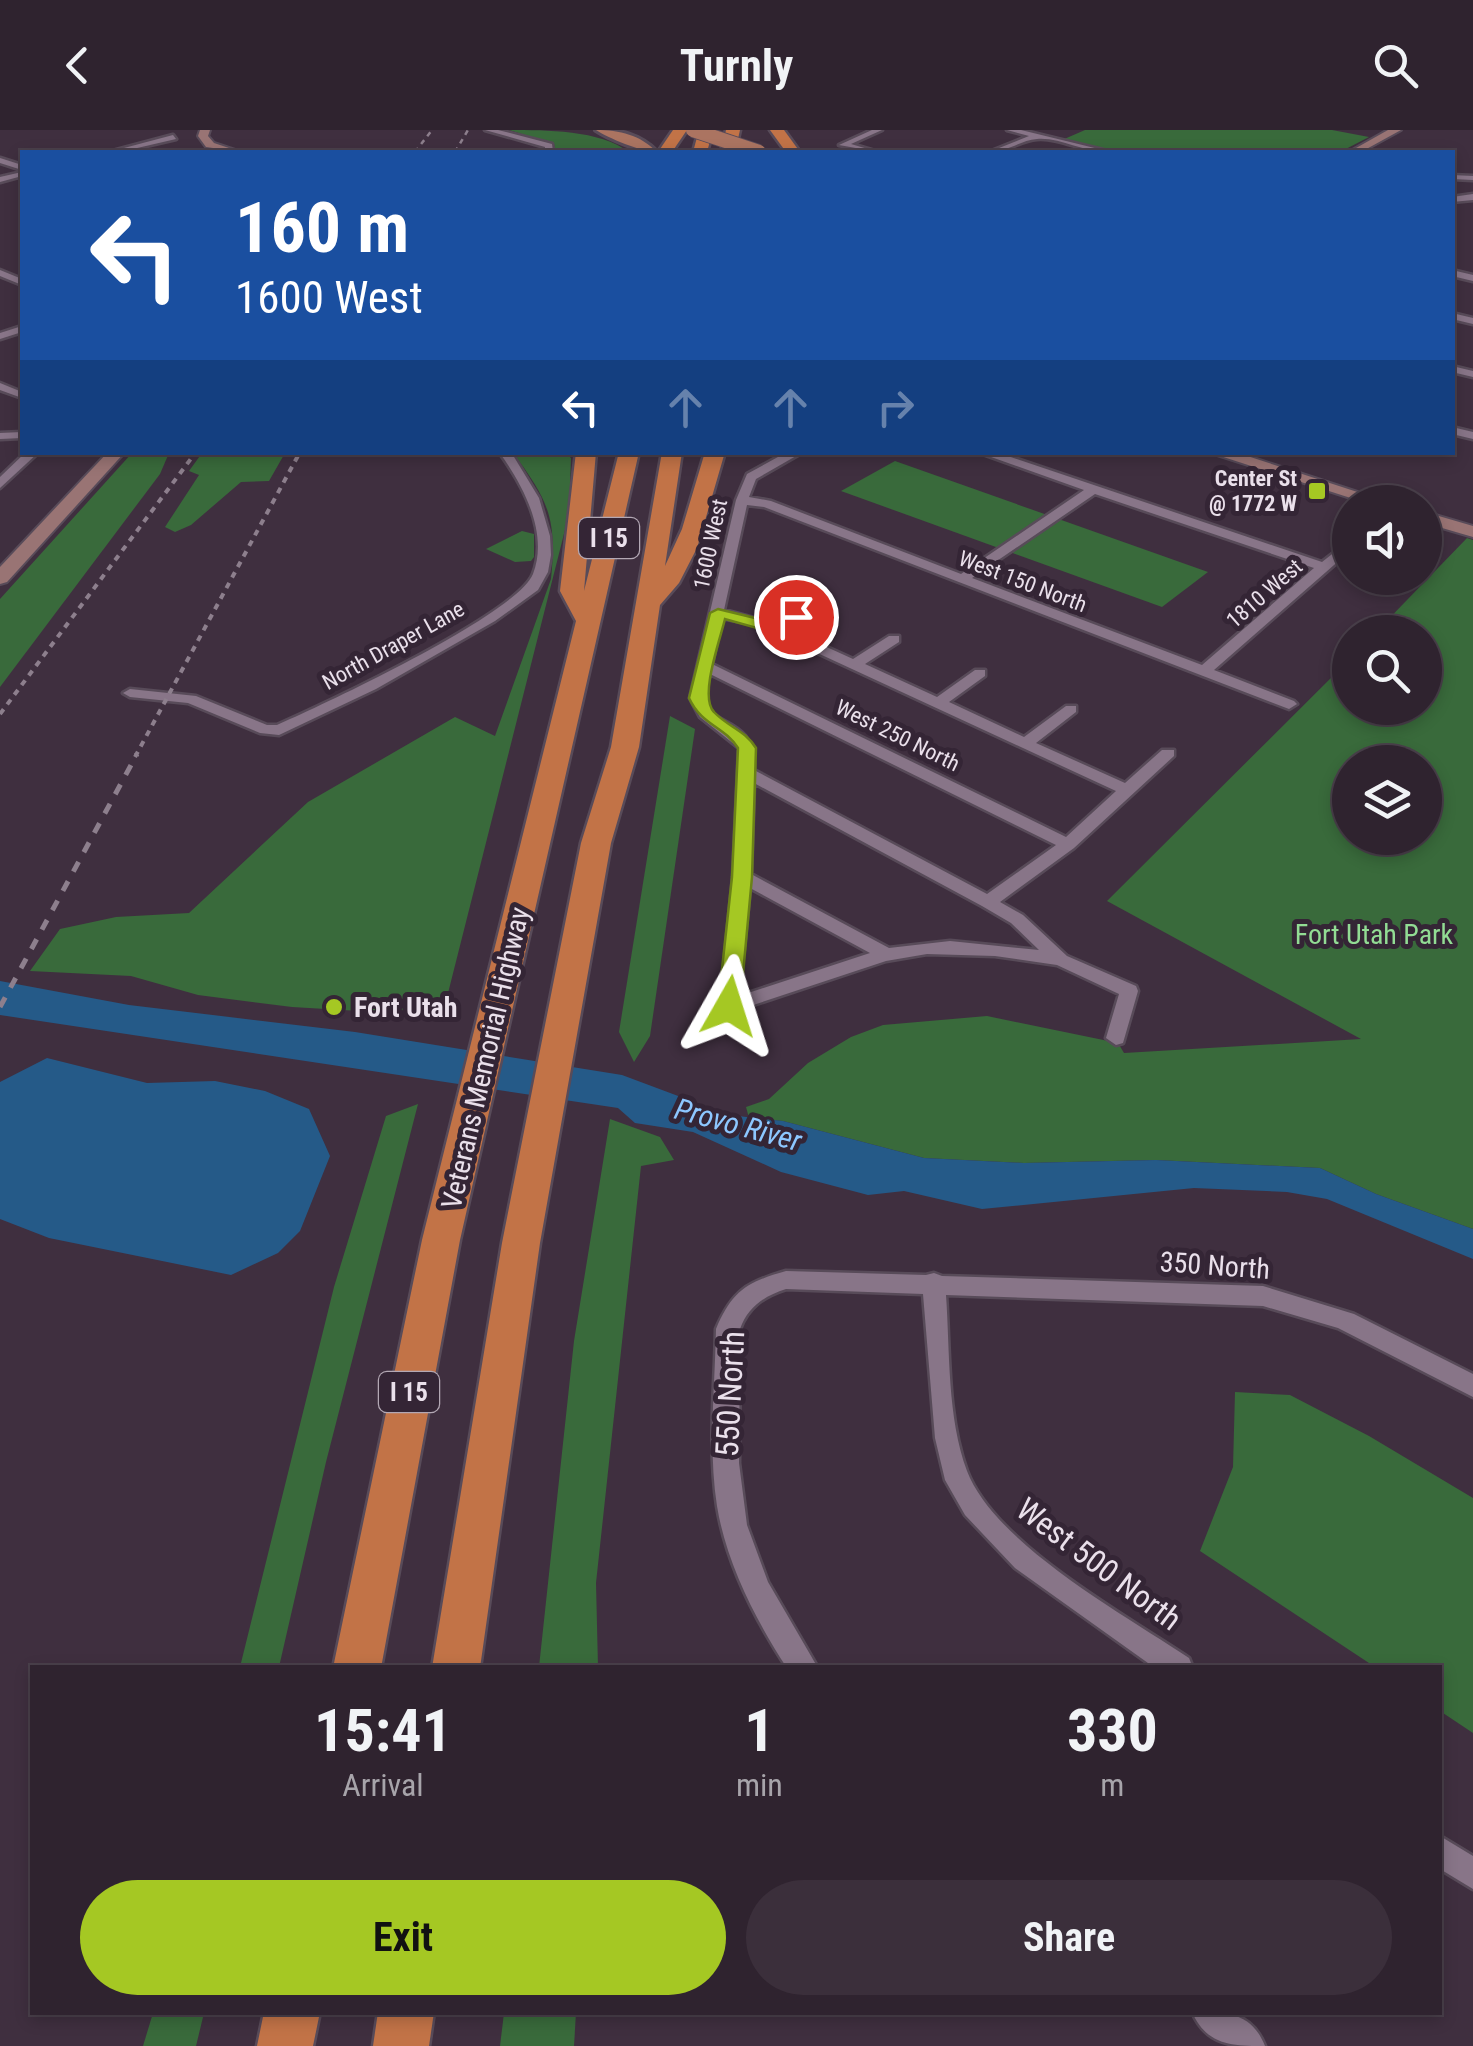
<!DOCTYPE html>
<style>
body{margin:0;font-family:"Roboto Condensed",sans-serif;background:#3b2f3b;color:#f1f3f6;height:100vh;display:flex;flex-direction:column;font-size:38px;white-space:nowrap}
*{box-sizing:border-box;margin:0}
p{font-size:32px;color:#a7a4aa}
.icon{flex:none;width:55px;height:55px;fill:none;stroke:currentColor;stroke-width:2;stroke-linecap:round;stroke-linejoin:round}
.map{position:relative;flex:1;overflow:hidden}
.sheet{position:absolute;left:30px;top:1535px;width:1412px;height:350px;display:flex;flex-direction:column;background:#2f232f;border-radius:0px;box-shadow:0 5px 15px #0003,0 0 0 2px #4a404b}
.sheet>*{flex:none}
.hud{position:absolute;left:20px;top:20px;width:1435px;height:305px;border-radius:0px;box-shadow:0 5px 15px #0003,0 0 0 2px #4a404b;background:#1a4fa0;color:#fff;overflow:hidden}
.fabs{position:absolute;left:1332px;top:355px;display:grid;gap:20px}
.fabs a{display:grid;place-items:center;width:110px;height:110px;border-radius:50%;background:#2f232f;box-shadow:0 5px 15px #0003,0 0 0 2px #4a404b;font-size:50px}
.pin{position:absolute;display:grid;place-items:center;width:85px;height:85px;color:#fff;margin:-42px;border:5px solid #fff;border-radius:50%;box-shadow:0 2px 10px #0007}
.me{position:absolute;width:110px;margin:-55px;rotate:6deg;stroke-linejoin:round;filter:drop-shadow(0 0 8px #0008)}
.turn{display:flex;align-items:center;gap:35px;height:210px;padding:0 50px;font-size:45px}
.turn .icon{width:130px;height:130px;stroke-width:2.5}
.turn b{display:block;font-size:70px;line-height:85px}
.lanes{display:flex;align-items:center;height:95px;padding:0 50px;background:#0003;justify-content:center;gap:50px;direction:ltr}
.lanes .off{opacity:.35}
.eta{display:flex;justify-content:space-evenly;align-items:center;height:170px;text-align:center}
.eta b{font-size:60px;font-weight:700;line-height:70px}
.primary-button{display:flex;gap:20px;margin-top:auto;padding:20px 50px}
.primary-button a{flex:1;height:115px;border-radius:60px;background:#a5c823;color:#111;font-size:40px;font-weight:700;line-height:115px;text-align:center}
.primary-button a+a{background:#3b2f3b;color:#f1f3f6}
header{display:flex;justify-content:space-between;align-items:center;height:130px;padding:0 50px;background:#2f232f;font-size:45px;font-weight:700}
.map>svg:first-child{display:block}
</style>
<header><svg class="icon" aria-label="back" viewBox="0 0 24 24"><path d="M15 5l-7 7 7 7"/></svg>Turnly<svg class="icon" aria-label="search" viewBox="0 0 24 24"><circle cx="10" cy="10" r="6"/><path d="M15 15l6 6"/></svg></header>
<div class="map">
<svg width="1473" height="1916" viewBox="0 0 1473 1916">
<rect width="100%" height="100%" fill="#3f2f3f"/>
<g fill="#396a3b" fill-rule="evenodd">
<path d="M509 0C546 0 600 0 629 22H555L554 14Z"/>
<path d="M1085 0H1332L1369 7 1340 22H1119L1062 10Z"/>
<path d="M132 323H169L160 344 0 557V469Z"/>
<path d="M202 323H285L269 351 241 352 191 395 175 402 165 397 199 345 189 341Z"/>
<path d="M513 323H566L571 328 569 384 444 879 393 883 292 877 198 865 131 846 30 841 60 799 116 787 189 783 308 672 455 587 495 606 551 449C557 389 549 371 513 323Z"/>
<path d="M895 331 1208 442 1162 477 841 361Z"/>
<path d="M522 401 534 404V427L531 431 515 432 486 419Z"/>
<path d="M1467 408 1473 410V1099L1376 1064 1320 1038 1156 1030 1024 1033 924 1028 783 991 749 988 746 977 769 969 808 933 851 907 883 895 987 886 1118 913 1124 923 1361 909 1107 771 1350 529V578H1425V502H1376ZM1350 632H1425V708H1350Z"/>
<path d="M670 586 695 599 650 906 634 932 619 902Z"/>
<path d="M418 974 326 1332 279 1537H240L334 1157 386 986Z"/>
<path d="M610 989 660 1007 674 1030 641 1036 596 1453 598 1537H539L574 1211Z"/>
<path d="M1235 1262 1290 1265 1369 1306 1473 1368V1603L1440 1581V1538L1375 1537 1200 1421 1233 1337Z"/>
<path d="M153 1883H204L196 1916H143Z"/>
<path d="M504 1883H576L574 1916H500Z"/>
</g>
<g fill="#255a88">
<path d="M0 851 129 875 355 902 622 945 729 985 783 991 924 1028 1024 1033 1156 1030 1320 1038 1376 1064 1473 1099V1129L1327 1069 1287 1062 1194 1058 982 1079 904 1061 868 1065 781 1042 693 1002 635 993 618 978 0 885Z"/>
<path d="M47 928 147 953 215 951 265 961 309 979 330 1026 300 1101 278 1123 231 1145 49 1108 0 1089V952Z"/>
</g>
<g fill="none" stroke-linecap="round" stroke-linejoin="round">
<defs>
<g id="street">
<path d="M485 0H498L552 14 553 22H545V17Z"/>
<path d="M872 0H882L851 14 878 22 839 15Z"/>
<path d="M1007 0H1021L1111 22C1086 24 1061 7 1037 9 1021 10 1007 22 989 22L1029 6Z"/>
<path d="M173 5 176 9 120 22H109Z"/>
<path d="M0 28 22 35V40L0 33Z"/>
<path d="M22 42V46L0 52V47Z"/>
<path d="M1452 45 1473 46V50L1452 49Z"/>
<path d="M1473 64V70L1452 72V67Z"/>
<path d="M0 140 22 149V155L0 146Z"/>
<path d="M1452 140 1473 145V151L1452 146Z"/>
<path d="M1452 183 1473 188V194L1452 189Z"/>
<path d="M22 196V202L0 209V203Z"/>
<path d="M1452 236 1473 241V247L1452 242Z"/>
<path d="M0 253 22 262V268L0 260Z"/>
<path d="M1452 297 1473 302V309L1452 304Z"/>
<path d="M22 302V308L0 309V303Z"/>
<path d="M26 322H39L0 358V347Z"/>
<path d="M499 322H511L539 368 550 406 551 425 548 442 538 460 495 491 376 559 279 605 260 603 188 573 130 567 123 563 130 559 196 566 267 595H277C323 575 517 484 533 444 549 403 523 355 499 322Z"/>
<path d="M787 322H803L756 349 749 367 771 371 961 444 1084 360 977 322H996L1322 432 1350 410V421L1214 540 1294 571 1297 574 1289 579 764 377 747 375 724 480 776 494 809 473H819V479L787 499 853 529 889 506H899V512L865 534 937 567 975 540H985V546L949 572 1024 607 1066 576H1076V582L1036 613 1125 653 1162 620H1174V626L1074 718 1000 772 1023 785 1067 826 1136 856 1138 861 1123 913 1116 915 1106 908 1119 864 1057 835 995 826 927 824 886 831 729 883 720 876 733 747 739 618 700 587 690 568 736 370 747 344ZM1095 364 1314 438 1202 535 972 448ZM722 488 752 494 772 502 1116 661 1066 707 712 534ZM710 544 1056 715 987 764 754 640C756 584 708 599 705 569 704 562 708 551 710 544ZM754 653 982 776 1011 793 1039 820 950 811 889 818 751 744ZM750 758 870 823 739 866Z"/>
<path d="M786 1141 926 1145 934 1143 942 1146 1263 1156 1354 1184 1473 1244V1267L1338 1198 1263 1176 946 1165C950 1222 947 1287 967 1341 995 1414 1125 1485 1189 1528L1193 1538H1155L1015 1438 965 1385 945 1350 935 1308 923 1164 786 1159C764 1166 748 1177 740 1199L739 1333 747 1395 768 1452 818 1538H787C756 1491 726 1432 717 1376 708 1318 715 1257 716 1199 732 1161 747 1152 786 1141Z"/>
<path d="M1440 1706 1473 1726V1759L1440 1739Z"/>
<path d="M1192 1882C1225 1882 1251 1881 1265 1916 1233 1916 1207 1916 1192 1882Z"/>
</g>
<g id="secondary">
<path d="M200 0H210L208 6 214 13 241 22 206 17 198 6Z"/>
<path d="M1388 0H1401L1361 22H1349Z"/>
<path d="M108 322H125L7 452 0 454V437Z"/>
<path d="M1208 322H1235L1388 372H1363Z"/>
<path d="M1425 382 1473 396V407L1425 393Z"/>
</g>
<path id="primary" d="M596 0C620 0 640 5 657 22 644 23 608 8 596 0Z"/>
<g id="highway">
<path d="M673 0H687L672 22H658Z"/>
<path d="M699 0H713L707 22H693Z"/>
<path d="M726 0H740L735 22H721Z"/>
<path d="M770 0H784L800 22H786Z"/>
<path d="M576 322H596L584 461 619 322H639L460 1110 381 1538H333L422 1110 576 491 560 461Z"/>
<path d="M662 322H682L665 436 682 399 705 322H725L697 418 679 453 660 475 639 617 611 713 540 1113 480 1538H432L502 1113 581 713 611 617Z"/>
<path d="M264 1882H320L313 1916H257Z"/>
<path d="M378 1882H434L429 1916H373Z"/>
</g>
</defs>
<use href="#street" stroke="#584b59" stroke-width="5"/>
<use href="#secondary" stroke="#584b59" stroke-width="4"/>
<use href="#primary" stroke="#584b59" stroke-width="6"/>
<use href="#highway" stroke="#584b59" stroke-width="5"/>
<use href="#street" fill="#887588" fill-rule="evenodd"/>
<use href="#secondary" fill="#997474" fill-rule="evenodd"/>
<use href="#primary" fill="#ab7461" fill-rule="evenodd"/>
<use href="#highway" fill="#c27347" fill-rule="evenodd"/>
<g stroke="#8d7f8d" stroke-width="2.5" stroke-dasharray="5 5" stroke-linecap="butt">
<path d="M415 22 432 0"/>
<path d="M455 22 468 0"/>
</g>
<g stroke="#8d7f8d" stroke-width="4" stroke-dasharray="6 6" stroke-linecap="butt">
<path d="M0 584 196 322"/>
<path d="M135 627 300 322"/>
</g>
<path stroke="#8d7f8d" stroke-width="5" stroke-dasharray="11 11" stroke-linecap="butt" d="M0 877 137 624"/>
<defs>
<path id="primary-bridge" d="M693 0 759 22"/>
</defs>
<use href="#primary-bridge" stroke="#584b59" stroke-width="16" stroke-linecap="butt"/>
<use href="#primary-bridge" stroke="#ab7461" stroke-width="14"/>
</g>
<path fill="#a5c823" stroke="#6b8217" stroke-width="2.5" d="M718 479 776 493 796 483 804 487 778 504 725 489C720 510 699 567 714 582 728 597 745 600 756 618L752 747 740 876 729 884 718 876 732 747 738 618C724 596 702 596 689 568L710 483Z"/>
<g fill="#a5c823" stroke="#342535" stroke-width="4">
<rect x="1307" y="351" width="20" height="20" rx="5"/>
<circle cx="334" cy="877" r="10"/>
</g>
<g text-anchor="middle" stroke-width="10" stroke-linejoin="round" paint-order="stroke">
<g font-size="22" font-weight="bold" fill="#eae0eb" stroke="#342535" text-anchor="end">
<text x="1297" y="356">Center St<tspan x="1297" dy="25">@ 1772 W</tspan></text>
</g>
<g font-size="22" fill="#eae0eb" stroke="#342535">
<text transform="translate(710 414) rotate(-78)" y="8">1600 West</text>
<text transform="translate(1023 451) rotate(21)" y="8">West 150 North</text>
<text transform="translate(1264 463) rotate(-41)" y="8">1810 West</text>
<text transform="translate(393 515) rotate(-29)" y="8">North Draper Lane</text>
<text transform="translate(898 605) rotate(26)" y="8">West 250 North</text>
</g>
<g fill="#342535" stroke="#b3a8b4" stroke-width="2.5">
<rect x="579" y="388" width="60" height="40" rx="8"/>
<rect x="379" y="1242" width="60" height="40" rx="8"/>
</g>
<g font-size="25" font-weight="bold" fill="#eae0eb">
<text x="609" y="417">I 15</text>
<text x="409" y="1271">I 15</text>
</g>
<g font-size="28" fill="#92dc94" stroke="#342535">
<text x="1374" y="814">Fort Utah Park</text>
</g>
<g font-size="28" font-weight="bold" fill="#eae0eb" stroke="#342535" text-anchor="start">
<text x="354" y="887">Fort Utah</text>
</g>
<g font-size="28" fill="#eae0eb" stroke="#342535">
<text transform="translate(485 928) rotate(-77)" y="10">Veterans Memorial Highway</text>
<text transform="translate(1215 1135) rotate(4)" y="10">350 North</text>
</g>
<g font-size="30" font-style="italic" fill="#8dc7ff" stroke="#342535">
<text transform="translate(738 995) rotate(15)" y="10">Provo River</text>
</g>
<g font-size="32" fill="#eae0eb" stroke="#342535">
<text transform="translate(730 1264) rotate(-87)" y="11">550 North</text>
<text transform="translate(1099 1434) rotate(37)" y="11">West 500 North</text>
</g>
</g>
</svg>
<div class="fabs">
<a><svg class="icon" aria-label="sound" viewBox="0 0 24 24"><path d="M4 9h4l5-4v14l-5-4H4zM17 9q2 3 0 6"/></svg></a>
<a><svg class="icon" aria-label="search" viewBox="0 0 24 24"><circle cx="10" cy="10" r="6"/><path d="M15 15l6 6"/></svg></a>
<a><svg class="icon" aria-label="layers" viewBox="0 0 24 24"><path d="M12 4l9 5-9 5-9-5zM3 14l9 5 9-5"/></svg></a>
</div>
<div class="pin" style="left:796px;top:487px;background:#d93025"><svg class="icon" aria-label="arrive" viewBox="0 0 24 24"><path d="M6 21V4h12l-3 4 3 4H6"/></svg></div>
<svg class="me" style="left:729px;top:876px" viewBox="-20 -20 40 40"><path d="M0-17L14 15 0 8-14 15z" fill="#a5c823" stroke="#fff" stroke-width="4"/></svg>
<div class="hud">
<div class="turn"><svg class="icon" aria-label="left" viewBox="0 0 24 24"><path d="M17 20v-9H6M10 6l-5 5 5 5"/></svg><div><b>160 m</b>1600 West</div></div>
<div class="lanes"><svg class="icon" aria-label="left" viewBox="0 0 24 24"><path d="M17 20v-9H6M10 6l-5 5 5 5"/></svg><svg class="icon off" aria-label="ahead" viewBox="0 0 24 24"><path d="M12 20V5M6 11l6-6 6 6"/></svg><svg class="icon off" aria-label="ahead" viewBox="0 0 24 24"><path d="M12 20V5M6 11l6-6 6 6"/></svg><svg class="icon off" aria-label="right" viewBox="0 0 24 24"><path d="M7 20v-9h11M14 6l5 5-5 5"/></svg></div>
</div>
<section class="sheet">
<div class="eta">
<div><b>15:41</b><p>Arrival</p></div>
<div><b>1</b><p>min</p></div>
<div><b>330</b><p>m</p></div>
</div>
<div class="primary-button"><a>Exit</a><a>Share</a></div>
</section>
</div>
